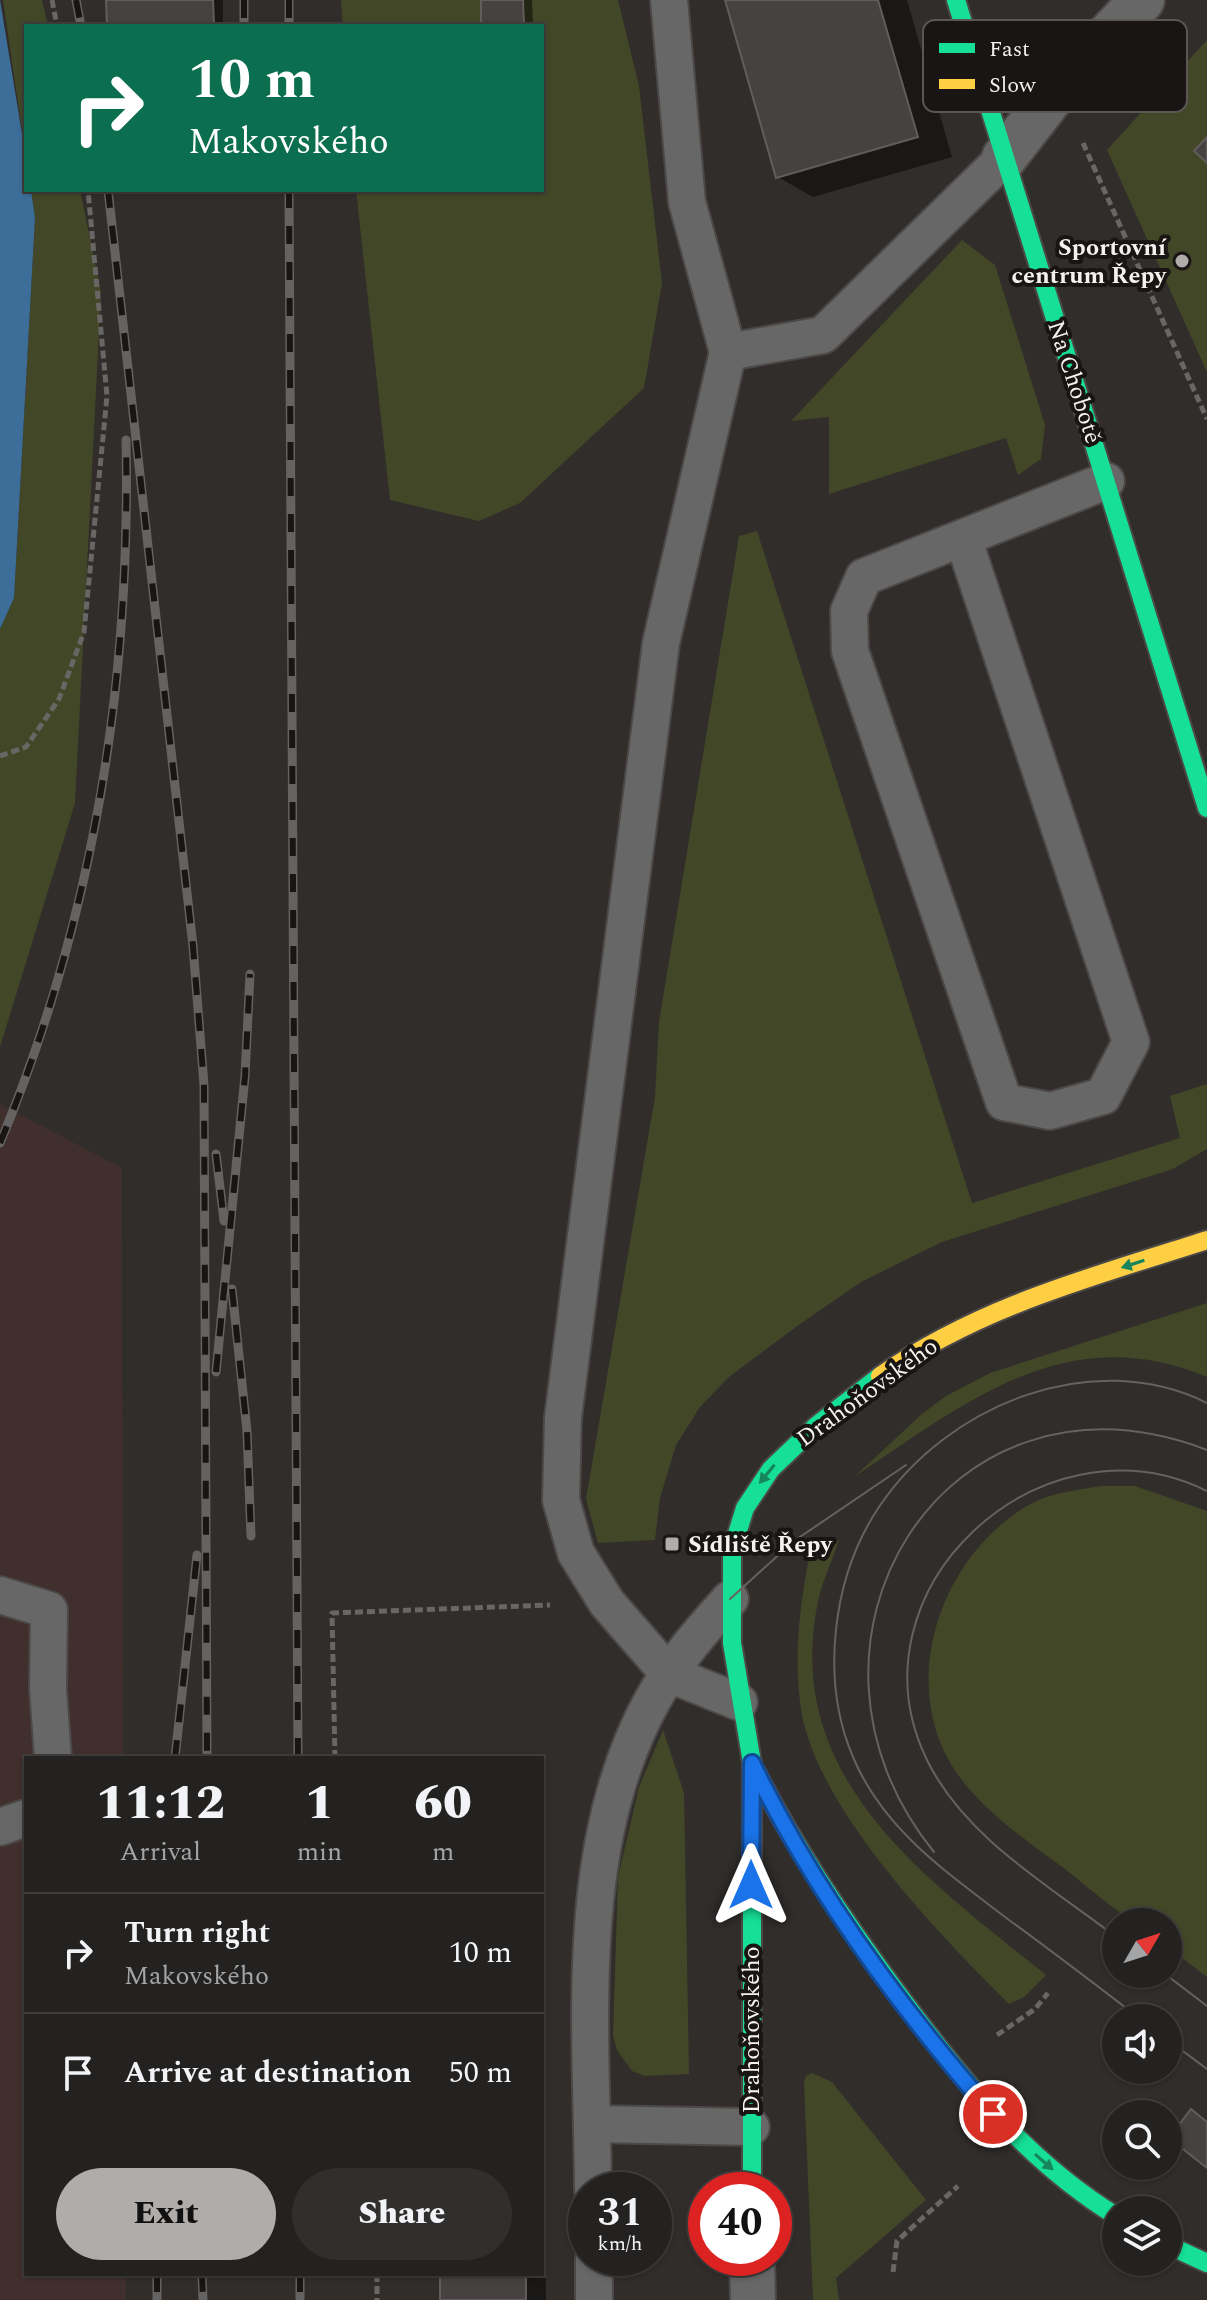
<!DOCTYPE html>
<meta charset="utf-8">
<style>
body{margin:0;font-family:Spectral,serif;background:#302f2d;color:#f1f3f6;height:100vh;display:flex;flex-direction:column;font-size:30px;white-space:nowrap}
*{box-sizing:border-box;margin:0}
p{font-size:26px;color:#a3a4a5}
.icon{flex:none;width:44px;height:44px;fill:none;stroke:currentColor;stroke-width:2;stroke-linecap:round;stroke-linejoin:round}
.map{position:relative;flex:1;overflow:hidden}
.drawer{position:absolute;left:24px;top:1756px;width:520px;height:520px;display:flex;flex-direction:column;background:#242220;border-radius:0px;box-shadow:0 2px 6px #0004,0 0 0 2px #413f3e}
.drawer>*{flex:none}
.guide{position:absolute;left:24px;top:24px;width:520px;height:168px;border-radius:0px;box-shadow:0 2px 6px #0004,0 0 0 2px #413f3e;background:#0b6e4f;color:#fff;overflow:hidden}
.needle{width:52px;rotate:51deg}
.fabs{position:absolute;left:1102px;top:1908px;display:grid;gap:16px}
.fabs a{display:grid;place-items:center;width:80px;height:80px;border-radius:50%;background:#242220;box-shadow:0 2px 6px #0004,0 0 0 2px #413f3e;font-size:40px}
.speed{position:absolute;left:568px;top:2172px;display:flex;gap:16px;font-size:40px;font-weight:700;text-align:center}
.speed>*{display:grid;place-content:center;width:104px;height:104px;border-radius:50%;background:#242220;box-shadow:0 2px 6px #0004,0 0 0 2px #413f3e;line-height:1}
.speed small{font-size:20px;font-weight:400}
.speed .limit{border:12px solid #d22;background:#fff;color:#111}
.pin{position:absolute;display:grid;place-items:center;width:68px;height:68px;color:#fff;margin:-34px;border:4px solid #fff;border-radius:50%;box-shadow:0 2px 8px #0007}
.me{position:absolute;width:88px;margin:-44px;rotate:0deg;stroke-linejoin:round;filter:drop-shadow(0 0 6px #0008)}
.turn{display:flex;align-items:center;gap:28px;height:168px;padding:0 32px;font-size:36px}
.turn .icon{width:104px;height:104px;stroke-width:2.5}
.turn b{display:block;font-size:56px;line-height:68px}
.eta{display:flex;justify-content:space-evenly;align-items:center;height:136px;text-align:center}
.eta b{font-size:48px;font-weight:800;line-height:56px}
.cta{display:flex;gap:16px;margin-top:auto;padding:16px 32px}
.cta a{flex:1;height:92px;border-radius:48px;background:#b0acaa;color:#111;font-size:32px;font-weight:800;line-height:92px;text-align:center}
.cta a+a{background:#302f2d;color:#f1f3f6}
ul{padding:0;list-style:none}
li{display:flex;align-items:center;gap:24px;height:120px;padding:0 32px;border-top:2px solid #413f3e}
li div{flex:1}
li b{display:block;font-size:30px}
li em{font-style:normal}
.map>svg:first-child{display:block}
</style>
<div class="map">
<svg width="1207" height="2300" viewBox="0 0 1207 2300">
<rect width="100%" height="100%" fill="#302d2b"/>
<path fill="#412f2e" d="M0 1104 122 1168 123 1758H26V2274H126V2300H0Z"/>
<g fill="#424827">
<path d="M3 0H42L48 26H26V158Z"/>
<path d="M341 0H481V24H523V0H618L639 86 662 283 644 388 520 503 479 521 390 500 356 190H542V26H343Z"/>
<path d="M1207 40V372L1107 150Z"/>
<path d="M31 190H80L101 292 75 803 0 1047V629L14 598 35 218Z"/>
<path d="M962 240 995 265 1045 425 1041 459 1018 475 1006 438 829 494V417L791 421Z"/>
<path d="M757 531 972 1203 1180 1138 1170 1096 1207 1084V1149L1173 1169 942 1242 861 1282 800 1324 729 1377 700 1407 676 1445 660 1498 655 1540 598 1543 586 1499 655 1097 659 1022 739 536Z"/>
<path d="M1207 1303V1377C1067 1318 965 1403 854 1477L922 1414 946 1396 990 1373Z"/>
<path d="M1100 1486H1135L1207 1511V1977L1168 1947V1922C1158 1922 1147 1924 1138 1922 1125 1920 1078 1879 1065 1869 1021 1836 968 1802 944 1751 903 1663 948 1551 1030 1504 1051 1493 1077 1490 1100 1486Z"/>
<path d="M839 1540C833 1558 824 1578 819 1597 779 1777 925 1877 1046 1975L1024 1997 1009 2004C940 1935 821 1813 802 1715 793 1665 799 1608 809 1558Z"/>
<path d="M663 1730 684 1793 689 2074 645 2076 632 2071 617 2050 613 2036 618 1877 639 1787Z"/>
<path d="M812 2073 832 2082 926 2200 836 2278 839 2300H813L804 2083 806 2076Z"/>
</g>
<path fill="#3d6d99" d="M0 0 26 158V190H31L35 218 14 598 0 629Z"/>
<g fill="#0007">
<path d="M108 0H223V26H111Z"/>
<path d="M483 0H532L533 26H487L483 24Z"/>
<path d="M727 0H907L952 157 813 197 778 177Z"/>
<path d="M542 2263 546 2266V2300H442V2274H542Z"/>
</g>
<g fill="#454241" stroke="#605d5c" stroke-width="2">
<path d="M106 0H213L214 25 107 26Z"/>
<path d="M481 0H523L524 24 481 25Z"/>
<path d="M725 0H878L918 137 776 178Z"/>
<path d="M1207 137V163L1194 151Z"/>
<path d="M1191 2109 1207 2122V2168L1169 2138Z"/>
<rect x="440" y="2274" width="86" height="26"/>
</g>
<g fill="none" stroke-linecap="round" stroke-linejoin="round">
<defs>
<g id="lane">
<path d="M669 0 687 202 728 352 823 335 1004 158"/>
<path d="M728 352 661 643 563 1418 561 1500 576 1553 607 1603 669 1674 739 1702"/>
<path d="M963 538 1131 1042 1103 1096 1050 1111 1004 1102 850 651 849 611 864 577 1106 481"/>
<path d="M0 1595 49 1610 48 1689 53 1758"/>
<path d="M0 1827 26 1818"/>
<path d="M593 2124 751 2127"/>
<path d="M593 2190C592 2029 572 1846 652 1701 673 1663 701 1631 730 1599"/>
<path d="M594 2258V2300"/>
</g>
<g id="street">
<path d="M1004 158 1056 91 1142 0"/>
<path d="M752 2258 753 2300"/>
</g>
<g id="fast">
<path d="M956 0 1207 808"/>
<path d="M756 1772C795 1848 842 1918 893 1987 958 2075 1022 2158 1116 2216"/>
<path d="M752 2190V1763L732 1643V1550L745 1508 771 1469 817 1425 880 1376"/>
<path d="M1168 2245 1207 2263"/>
</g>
<path id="slow" d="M880 1376C980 1306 1092 1277 1207 1240"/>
</defs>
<use href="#lane" stroke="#4b4847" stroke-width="40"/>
<use href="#street" stroke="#4b4847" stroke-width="48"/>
<use href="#fast" stroke="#4b4847" stroke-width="22"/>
<use href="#slow" stroke="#4b4847" stroke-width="22"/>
<g stroke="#686766" stroke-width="5" stroke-dasharray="8 4" stroke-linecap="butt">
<path d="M52 0 57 26"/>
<path d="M1083 143 1207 419"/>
<path d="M0 756 26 747 59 699 84 632 107 396 88 190"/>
<path d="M335 1758 332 1613 550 1605"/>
<path d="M997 2035 1035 2009 1048 1993"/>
<path d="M893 2272 897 2241 958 2186"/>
<path d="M377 2274V2300"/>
</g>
<use href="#lane" stroke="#676767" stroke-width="36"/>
<use href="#street" stroke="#676767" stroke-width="44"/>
<use href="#fast" stroke="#16e098" stroke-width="18"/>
<use href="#slow" stroke="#ffcf43" stroke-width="18"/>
<g stroke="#646362" stroke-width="2">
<path d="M730 1599 794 1541 906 1465"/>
<path d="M934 1852C766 1645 943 1349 1207 1450"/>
<path d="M1116 1937C1050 1886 965 1838 927 1760 844 1590 1041 1409 1207 1491"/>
<path d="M1165 1974 1207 2006"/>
<path d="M1139 2018C1096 1985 1053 1952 1009 1920 948 1873 884 1831 853 1757 820 1680 832 1577 879 1507 947 1405 1092 1346 1207 1403"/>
<path d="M1168 2040 1207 2069"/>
</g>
<defs>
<g id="rail">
<path d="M76 0 81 26"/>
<path d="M244 0V26"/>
<path d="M289 0V26"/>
<path d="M108 190 193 946 204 1085 207 1758"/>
<path d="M289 190 298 1758"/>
<path d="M0 1143C93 920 131 681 126 440"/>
<path d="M216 1154 224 1221"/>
<path d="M232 1289 247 1431 251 1536"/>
<path d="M216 1372 245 1076 250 974"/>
<path d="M175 1758 197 1555"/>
<path d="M157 2274V2300"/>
<path d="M202 2274 203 2300"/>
<path d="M300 2274V2300"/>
</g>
</defs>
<use href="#rail" stroke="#646362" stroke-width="9"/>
<use href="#rail" stroke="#181514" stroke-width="6" stroke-dasharray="18" stroke-linecap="butt"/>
</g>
<defs><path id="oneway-solid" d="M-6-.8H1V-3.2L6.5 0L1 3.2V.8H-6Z" transform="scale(2)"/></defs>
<g fill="#17855d">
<use href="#oneway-solid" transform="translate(1133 1264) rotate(162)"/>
<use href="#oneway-solid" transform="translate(767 1474) rotate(129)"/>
<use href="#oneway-solid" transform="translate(1044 2162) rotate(41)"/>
</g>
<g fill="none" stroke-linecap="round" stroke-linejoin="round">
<defs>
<path id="route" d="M751 1885 752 1763C813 1890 900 2008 993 2114"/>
</defs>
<use href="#route" stroke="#114b97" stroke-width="20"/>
<use href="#route" stroke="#1a73e8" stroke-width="14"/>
</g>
<g fill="#b0acaa" stroke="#181514" stroke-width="3">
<circle cx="1182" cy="261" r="8"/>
<rect x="664" y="1536" width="16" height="16" rx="4"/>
</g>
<g text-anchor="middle" stroke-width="8" stroke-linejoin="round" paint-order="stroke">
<g font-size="24" font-weight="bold" fill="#f5f1ee" stroke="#181514" text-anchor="end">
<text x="1166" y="255">Sportovní<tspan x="1166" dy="28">centrum Řepy</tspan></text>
<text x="688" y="1552" text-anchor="start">Sídliště Řepy</text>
</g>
<g font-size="24" fill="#f5f1ee" stroke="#181514">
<text transform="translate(1075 382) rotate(72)" y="8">Na Chobotě</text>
<text transform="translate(867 1392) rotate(-36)" y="8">Drahoňovského</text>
<text transform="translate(751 2030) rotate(-90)" y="8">Drahoňovského</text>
</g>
</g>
<rect x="923" y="20" width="264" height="92" rx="12" fill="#181514" stroke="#5a5755" stroke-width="2"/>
<rect x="939" y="43" width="36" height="10" fill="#16e098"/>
<rect x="939" y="79" width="36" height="10" fill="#ffcf43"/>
<g font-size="22" fill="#f5f1ee">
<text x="989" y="56">Fast</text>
<text x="989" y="92">Slow</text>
</g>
</svg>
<div class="fabs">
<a><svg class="needle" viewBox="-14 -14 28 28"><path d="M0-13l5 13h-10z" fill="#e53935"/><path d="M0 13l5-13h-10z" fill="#a3a4a5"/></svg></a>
<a><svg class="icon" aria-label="sound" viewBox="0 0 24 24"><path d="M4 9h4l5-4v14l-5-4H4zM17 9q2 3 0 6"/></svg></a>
<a><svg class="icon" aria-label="search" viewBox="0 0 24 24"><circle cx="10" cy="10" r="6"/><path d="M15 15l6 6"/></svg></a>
<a><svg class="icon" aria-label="layers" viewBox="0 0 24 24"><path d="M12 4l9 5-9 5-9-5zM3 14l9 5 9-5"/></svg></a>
</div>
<div class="speed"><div>31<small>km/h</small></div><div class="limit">40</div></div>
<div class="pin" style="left:993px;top:2114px;background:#d93025"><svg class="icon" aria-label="arrive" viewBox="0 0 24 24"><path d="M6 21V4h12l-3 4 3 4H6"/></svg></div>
<svg class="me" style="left:751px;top:1885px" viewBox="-20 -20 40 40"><path d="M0-17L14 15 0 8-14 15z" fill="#1a73e8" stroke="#fff" stroke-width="4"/></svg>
<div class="guide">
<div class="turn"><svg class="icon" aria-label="right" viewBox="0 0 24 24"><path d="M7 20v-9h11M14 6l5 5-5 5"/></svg><div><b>10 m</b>Makovského</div></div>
</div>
<section class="drawer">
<div class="eta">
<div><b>11:12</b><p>Arrival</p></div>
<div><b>1</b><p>min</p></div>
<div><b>60</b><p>m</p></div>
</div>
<ul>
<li><svg class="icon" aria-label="right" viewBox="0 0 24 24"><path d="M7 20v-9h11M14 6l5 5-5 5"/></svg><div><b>Turn right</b><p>Makovského</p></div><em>10 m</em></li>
<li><svg class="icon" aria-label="arrive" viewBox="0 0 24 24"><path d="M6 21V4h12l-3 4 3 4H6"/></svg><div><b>Arrive at destination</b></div><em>50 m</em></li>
</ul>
<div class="cta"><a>Exit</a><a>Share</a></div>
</section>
</div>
